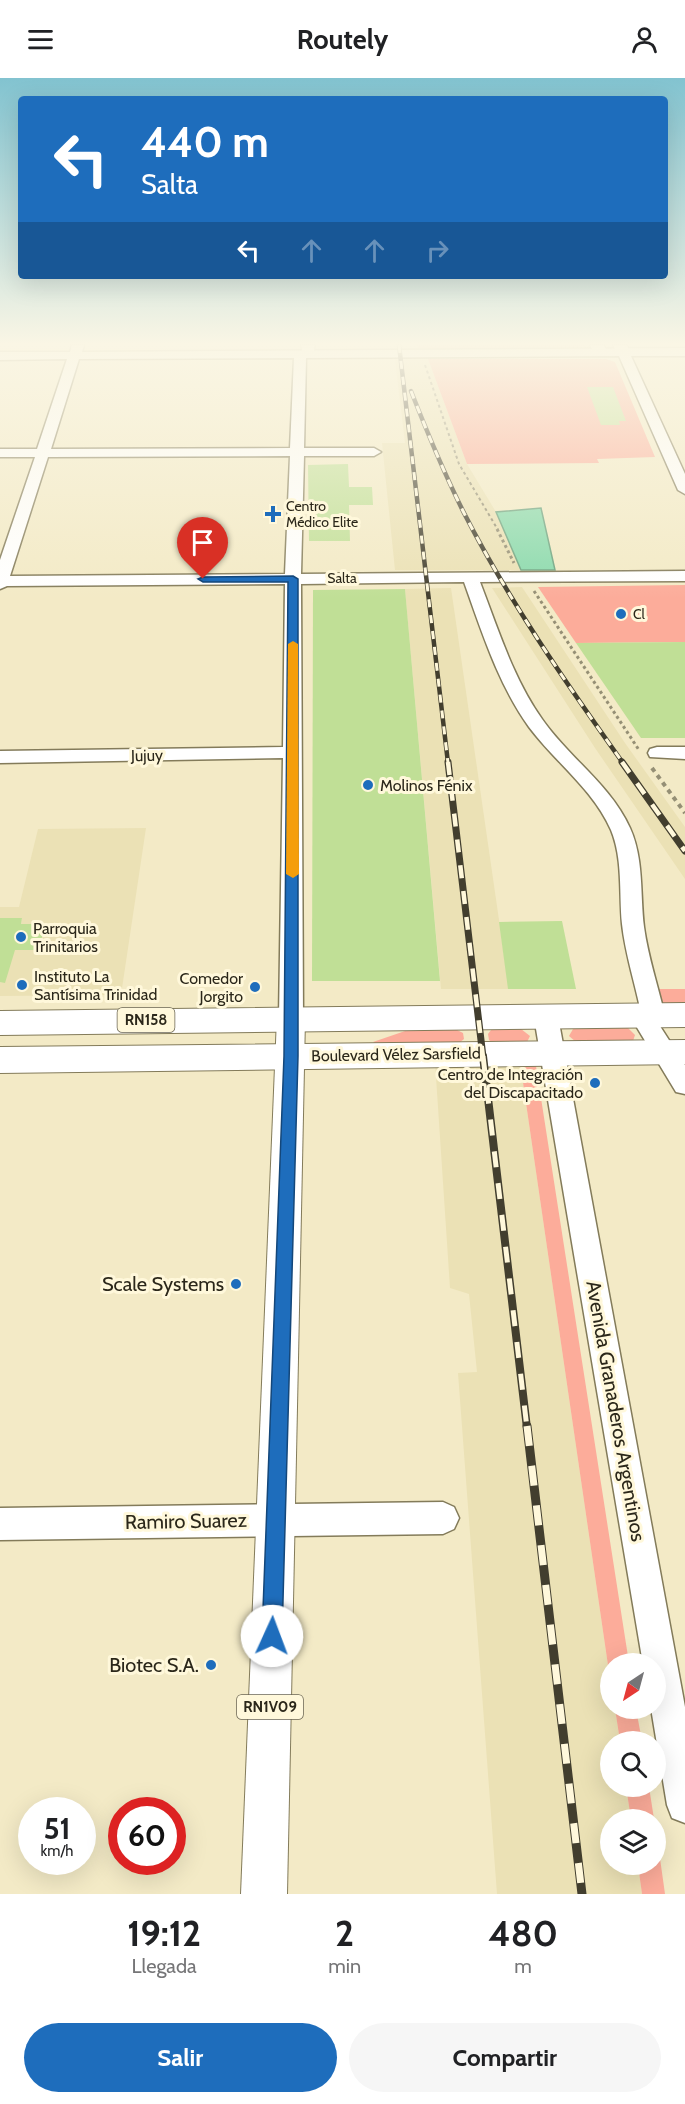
<!DOCTYPE html>
<html lang="es">
<meta charset="utf-8">
<style>
body{margin:0;font-family:Cabin,sans-serif;background:#f6f6f6;color:#202124;height:100vh;display:flex;flex-direction:column;font-size:22px;white-space:nowrap}
*{box-sizing:border-box;margin:0}
p{font-size:20px;color:#757577}
.icon{flex:none;width:33px;height:33px;fill:none;stroke:currentColor;stroke-width:2;stroke-linecap:round;stroke-linejoin:round}
.map{position:relative;height:1816px;overflow:hidden}
.details{display:flex;flex-direction:column;background:#fff;flex:1}
.details>*{flex:none}
.guide{position:absolute;left:18px;top:18px;width:650px;height:183px;border-radius:6px;box-shadow:0 6px 24px #0002;background:#1e6dbc;color:#fff;overflow:hidden}
.needle{width:39px;rotate:216deg}
.buttons{position:absolute;left:600px;top:1575px;display:grid;gap:12px}
.buttons a{display:grid;place-items:center;width:66px;height:66px;border-radius:50%;background:#fff;box-shadow:0 6px 24px #0002;font-size:30px}
.speed{position:absolute;left:18px;top:1719px;display:flex;gap:12px;font-size:30px;font-weight:700;text-align:center}
.speed>*{display:grid;place-content:center;width:78px;height:78px;border-radius:50%;background:#fff;box-shadow:0 6px 24px #0002;line-height:1}
.speed small{font-size:15px;font-weight:400}
.speed .limit{border:9px solid #d22;background:#fff;color:#111}
.pin{position:absolute;display:grid;place-items:center;width:51px;height:51px;color:#fff;margin:-62px -26px;border-radius:50% 50% 50% 0;rotate:-45deg;box-shadow:0 0 6px #0007}
.pin .icon{rotate:45deg}
.me{position:absolute;width:66px;margin:-33px;rotate:2deg;stroke-linejoin:round;filter:drop-shadow(0 0 4px #0008)}
.turn{display:flex;align-items:center;gap:21px;height:126px;padding:0 24px;font-size:27px}
.turn .icon{width:78px;height:78px;stroke-width:2.5}
.turn b{display:block;font-size:42px;line-height:51px}
.lanes{display:flex;align-items:center;height:57px;padding:0 24px;background:#0003;justify-content:center;gap:30px;direction:ltr}
.lanes .off{opacity:.35}
.eta{display:flex;justify-content:space-evenly;align-items:center;height:102px;text-align:center}
.eta b{font-size:36px;font-weight:700;line-height:42px}
.button{display:flex;gap:12px;margin-top:auto;padding:12px 24px}
.button a{flex:1;height:69px;border-radius:36px;background:#1e6dbc;color:#fff;font-size:24px;font-weight:700;line-height:69px;text-align:center}
.button a+a{background:#f6f6f6;color:#202124}
header{display:flex;justify-content:space-between;align-items:center;height:78px;padding:0 24px;background:#fff;font-size:27px;font-weight:700}
.map>svg:first-child{display:block}
</style>
<header><svg class="icon" aria-label="menu" viewBox="0 0 24 24"><path d="M4 6h16M4 12h16M4 18h16"/></svg>Routely<svg class="icon" aria-label="person" viewBox="0 0 24 24"><circle cx="12" cy="8" r="4"/><path d="M4 21q1-7 8-7t8 7"/></svg></header>
<div class="map">
<svg width="685" height="1816" viewBox="0 0 685 1816">
<rect width="100%" height="100%" fill="#f3eac6"/>
<g fill="#ebe1b5">
<path d="M428 281 467 386 496 434 521 492H395L382 365H405L395 282Z"/>
<path d="M522 509 625 665 685 749V801L595 670 492 510Z"/>
<path d="M451 510 509 911H441L405 511Z"/>
<path d="M146 750 121 917 0 918V878L15 872 44 846H21L22 840H0V829H19L38 751Z"/>
<path d="M435 984H520L610 1601V1630L615 1631 620 1663 610 1664V1708L626 1709 631 1741 610 1742V1786L638 1787 642 1816H497L458 1295 477 1294 469 1216 450 1210Z"/>
</g>
<g fill="#fcac9a">
<path d="M417 267H587L578 269 418 270Z"/>
<path d="M428 281H606L615 284 655 379 597 381 599 385 467 386Z"/>
<path d="M685 507V564L576 565 538 509Z"/>
<path d="M654 911H685V929L662 928Z"/>
<path d="M628 950 635 957 633 963 576 964 569 958 573 951Z"/>
<path d="M521 951 530 958 527 964 493 965 489 962 488 956 491 952Z"/>
<path d="M408 952H457L463 955 464 961 459 965 376 966 373 964Z"/>
<path d="M520 984 532 985 536 988 629 1585 610 1586V1601Z"/>
<path d="M615 1631H636L642 1663H620Z"/>
<path d="M626 1709H649L654 1741H631Z"/>
<path d="M656 1752 665 1816H642L638 1787 656 1786Z"/>
</g>
<path fill="#8adaad" stroke="#6ea481" stroke-width="1.5" d="M541 430 555 492H521L496 434Z"/>
<g fill="#c0df96">
<path d="M587 309H613L626 343H619L620 347H601Z"/>
<path d="M348 386 349 409H372L373 427H349L350 463H309L308 387Z"/>
<path d="M405 511 440 903H312L313 512Z"/>
<path d="M685 564V660H641L576 565Z"/>
<path d="M0 840H22L21 846H45L39 872H15L5 905 0 904Z"/>
<path d="M562 843 576 911H508L499 844Z"/>
</g>
<g fill="none" stroke-linecap="round" stroke-linejoin="round">
<defs>
<g id="minor">
<path d="M72 267H84L82 274 685 270V278H631L685 396V416L678 412 619 278 306 280 304 370H374L381 374 374 378H304L301 496 685 493V503L480 504C498 551 513 600 542 641 569 680 610 706 630 750 644 781 640 816 644 849 648 879 658 908 665 938L658 945 685 987V1016L676 1014 630 938 634 932 640 930C634 902 625 874 622 846 619 814 623 781 611 752 593 711 555 684 529 649 498 606 482 554 464 504L301 506 303 940 299 946 291 948 283 946 279 940 283 680 0 685V673L283 669 285 506 7 508 0 511V482L35 379H0V371H37L67 281 0 282V274H70ZM294 280 290 370 51 371 79 281ZM290 378 285 496 10 498 48 379Z"/>
<path d="M657 669H685V681L650 679 648 675 650 671Z"/>
<path d="M546 931 554 933 558 939 685 1629V1745L672 1740 667 1727 651 1630H656V1586H643L534 939 538 933Z"/>
<path d="M443 1424 454 1429 459 1440 454 1451 443 1456 0 1462V1430Z"/>
</g>
<g id="major">
<path d="M301 267H315L313 278H303Z"/>
<path d="M590 267H604L607 274 600 278 595 277Z"/>
<path d="M613 267H627L630 274 623 278 618 277Z"/>
<path d="M291 930 301 933 305 940 287 1816H241L277 940 281 933Z"/>
</g>
<g id="highway">
<path d="M685 925V949L0 957V933Z"/>
<path d="M685 962V986L0 995V969Z"/>
</g>
</defs>
<use href="#minor" stroke="#837b5a" stroke-width="3"/>
<use href="#major" stroke="#837b5a" stroke-width="2"/>
<use href="#highway" stroke="#837b5a" stroke-width="2"/>
<path stroke="#958f75" stroke-width="2" stroke-dasharray="3 3" stroke-linecap="butt" d="M425 287 459 386 498 452"/>
<g stroke="#958f75" stroke-width="3" stroke-dasharray="3 3" stroke-linecap="butt">
<path d="M497 451 514 485"/>
<path d="M534 513 639 672"/>
</g>
<path stroke="#958f75" stroke-width="4" stroke-dasharray="4.5 4.5" stroke-linecap="butt" d="M652 690 685 735"/>
<use href="#minor" fill="#fff" fill-rule="evenodd"/>
<use href="#major" fill="#fff" fill-rule="evenodd"/>
<use href="#highway" fill="#fff" fill-rule="evenodd"/>
<defs>
<g id="rail-far3">
<path d="M399 267 448 685"/>
<path d="M411 313C427 354 444 395 464 435 509 523 566 605 623 685"/>
</g>
<g id="rail-far2">
<path d="M448 684 483 979"/>
<path d="M622 684 685 773"/>
</g>
<path id="rail-far1" d="M483 978 527 1350"/>
<path id="rail" d="M527 1348 582 1816"/>
</defs>
<use href="#rail-far3" stroke="#423e2e" stroke-width="4.5"/>
<use href="#rail-far2" stroke="#423e2e" stroke-width="7"/>
<use href="#rail-far1" stroke="#423e2e" stroke-width="8"/>
<use href="#rail" stroke="#423e2e" stroke-width="9"/>
<use href="#rail-far3" stroke="#fff8db" stroke-width="3" stroke-dasharray="8" stroke-linecap="butt"/>
<use href="#rail-far2" stroke="#fff8db" stroke-width="4.5" stroke-dasharray="13" stroke-linecap="butt"/>
<use href="#rail-far1" stroke="#fff8db" stroke-width="5" stroke-dasharray="16" stroke-linecap="butt"/>
<use href="#rail" stroke="#fff8db" stroke-width="7" stroke-dasharray="20" stroke-linecap="butt"/>
</g>
<linearGradient id="sky" x2="0" y2="1"><stop stop-color="#82c3d0"/><stop offset="0.51" stop-color="#faf6e5"/><stop offset="1" stop-color="#faf6e5" stop-opacity="0"/></linearGradient>
<rect width="685" height="521" fill="url(#sky)"/>
<path fill="#1e6dbc" stroke="#14477a" stroke-width="1.5" d="M293 498 298 501V978L282 1558 279 1566 272 1569 265 1566 262 1558 284 978 288 504H203L198 501 203 499Z"/>
<path fill="#f59e0b" d="M293 563 298 566 299 796 293 800 286 796 288 566Z"/>
<g fill="#1e6dbc" stroke="#fff8db" stroke-width="2">
<path d="M270 427h6v6h6v6h-6v6h-6v-6h-6v-6h6z"/>
<circle cx="621" cy="536" r="6"/>
<circle cx="368" cy="707" r="6"/>
<circle cx="21" cy="859" r="6"/>
<circle cx="22" cy="907" r="6"/>
<circle cx="255" cy="909" r="6"/>
<circle cx="595" cy="1005" r="6"/>
<circle cx="236" cy="1206" r="6"/>
<circle cx="211" cy="1587" r="6"/>
</g>
<g text-anchor="middle" stroke-width="6" stroke-linejoin="round" paint-order="stroke">
<g font-size="14" fill="#2b271a" stroke="#fff8db" text-anchor="start">
<text x="286" y="433">Centro<tspan x="286" dy="16">Médico Elite</tspan></text>
<text x="633" y="541">Cl</text>
</g>
<g font-size="14" fill="#2b271a" stroke="#fff8db">
<text x="342" y="505">Salta</text>
</g>
<g fill="#fff8db" stroke="#6b6654" stroke-width="1.5">
<rect x="117.5" y="930" width="57" height="24" rx="4.5"/>
<rect x="237" y="1617" width="66" height="24" rx="4.5"/>
</g>
<g font-size="15" font-weight="bold" fill="#2b271a">
<text x="146" y="947">RN158</text>
<text x="270" y="1634">RN1V09</text>
</g>
<g font-size="16" fill="#2b271a" stroke="#fff8db">
<text transform="translate(147 677) rotate(-1)" y="6">Jujuy</text>
<text transform="translate(396 976) rotate(-1)" y="6">Boulevard Vélez Sarsfield</text>
</g>
<g font-size="16" fill="#2b271a" stroke="#fff8db" text-anchor="start">
<text x="380" y="713">Molinos Fénix</text>
<text x="33" y="856">Parroquia<tspan x="33" dy="18">Trinitarios</tspan></text>
<text x="34" y="904">Instituto La<tspan x="34" dy="18">Santísima Trinidad</tspan></text>
<text x="243" y="906" text-anchor="end">Comedor<tspan x="243" dy="18">Jorgito</tspan></text>
<text x="583" y="1002" text-anchor="end">Centro de Integración<tspan x="583" dy="18">del Discapacitado</tspan></text>
</g>
<g font-size="20" fill="#2b271a" stroke="#fff8db" text-anchor="end">
<text x="224" y="1213">Scale Systems</text>
<text x="199" y="1594">Biotec S.A.</text>
</g>
<g font-size="20" fill="#2b271a" stroke="#fff8db">
<text transform="translate(616 1333) rotate(80)" y="7">Avenida Granaderos Argentinos</text>
<text transform="translate(186 1443) rotate(-1)" y="7">Ramiro Suarez</text>
</g>
</g>
</svg>
<div class="buttons">
<a><svg class="needle" viewBox="-14 -14 28 28"><path d="M0-13l5 13h-10z" fill="#e53935"/><path d="M0 13l5-13h-10z" fill="#757577"/></svg></a>
<a><svg class="icon" aria-label="search" viewBox="0 0 24 24"><circle cx="10" cy="10" r="6"/><path d="M15 15l6 6"/></svg></a>
<a><svg class="icon" aria-label="layers" viewBox="0 0 24 24"><path d="M12 4l9 5-9 5-9-5zM3 14l9 5 9-5"/></svg></a>
</div>
<div class="speed"><div>51<small>km/h</small></div><div class="limit">60</div></div>
<div class="pin" style="left:203px;top:501px;background:#d93025"><svg class="icon" aria-label="arrive" viewBox="0 0 24 24"><path d="M6 21V4h12l-3 4 3 4H6"/></svg></div>
<svg class="me" style="left:272px;top:1558px" viewBox="-20 -20 40 40"><circle r="19" fill="#fff"/><path d="M0-13L10 11 0 6-10 11z" fill="#1e6dbc"/></svg>
<div class="guide">
<div class="turn"><svg class="icon" aria-label="left" viewBox="0 0 24 24"><path d="M17 20v-9H6M10 6l-5 5 5 5"/></svg><div><b>440 m</b>Salta</div></div>
<div class="lanes"><svg class="icon" aria-label="left" viewBox="0 0 24 24"><path d="M17 20v-9H6M10 6l-5 5 5 5"/></svg><svg class="icon off" aria-label="ahead" viewBox="0 0 24 24"><path d="M12 20V5M6 11l6-6 6 6"/></svg><svg class="icon off" aria-label="ahead" viewBox="0 0 24 24"><path d="M12 20V5M6 11l6-6 6 6"/></svg><svg class="icon off" aria-label="right" viewBox="0 0 24 24"><path d="M7 20v-9h11M14 6l5 5-5 5"/></svg></div>
</div>
</div>
<section class="details">
<div class="eta">
<div><b>19:12</b><p>Llegada</p></div>
<div><b>2</b><p>min</p></div>
<div><b>480</b><p>m</p></div>
</div>
<div class="button"><a>Salir</a><a>Compartir</a></div>
</section>
